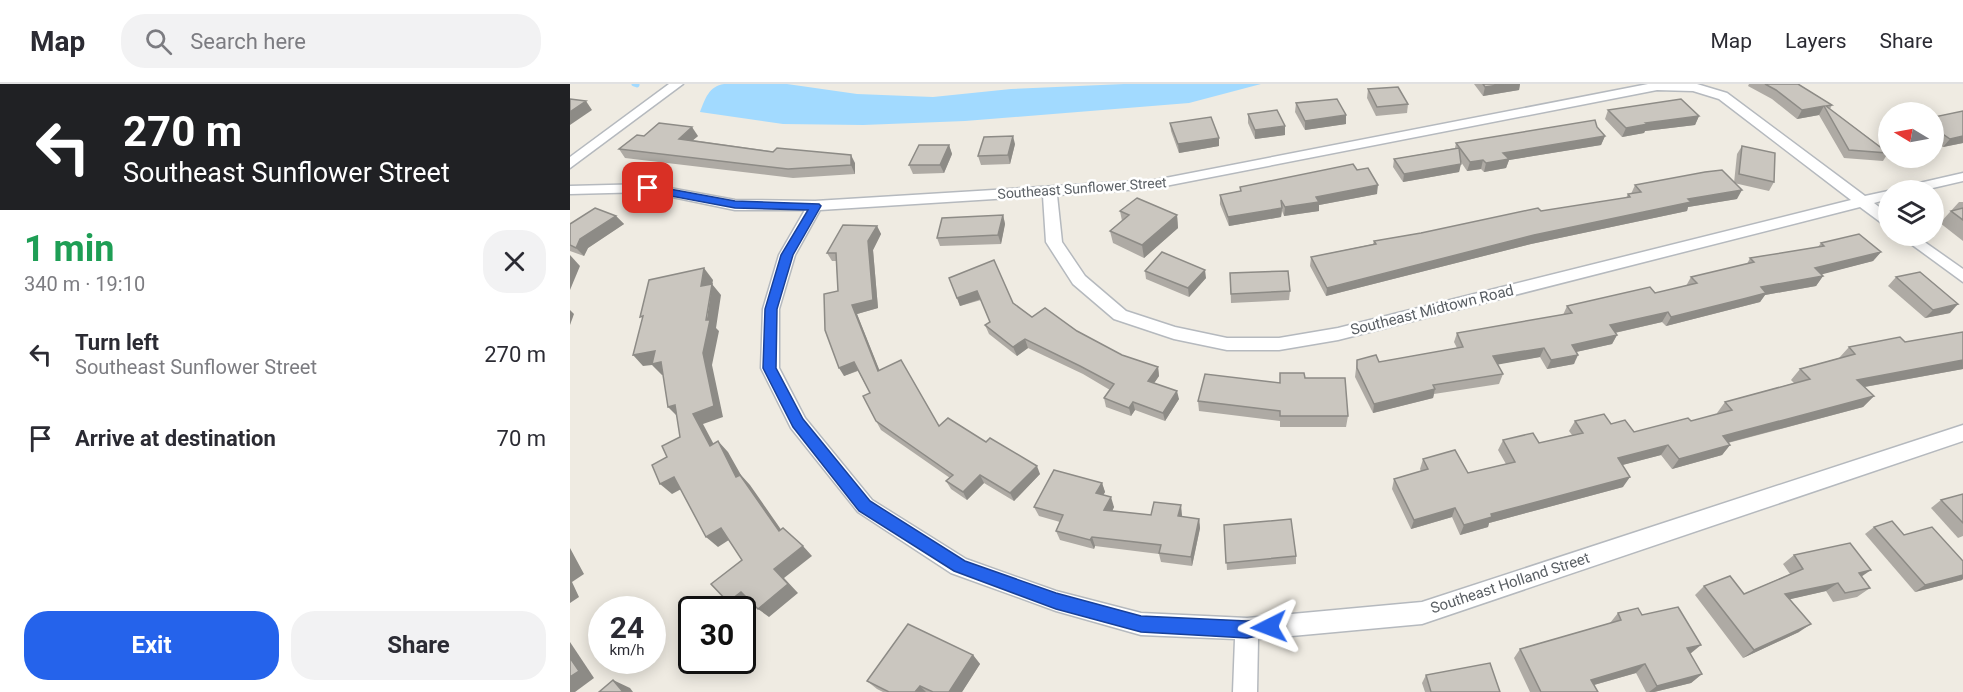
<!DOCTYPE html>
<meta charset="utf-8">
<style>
body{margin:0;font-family:Roboto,sans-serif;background:#f2f2f3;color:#2b2b33;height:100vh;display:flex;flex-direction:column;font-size:22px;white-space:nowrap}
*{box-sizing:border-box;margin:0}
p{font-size:20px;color:#7c7c81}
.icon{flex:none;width:33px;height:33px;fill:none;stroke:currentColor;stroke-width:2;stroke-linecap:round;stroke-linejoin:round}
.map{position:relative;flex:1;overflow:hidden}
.side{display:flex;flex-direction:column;background:#fff;width:570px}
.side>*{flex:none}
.hud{background:#202124;color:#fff;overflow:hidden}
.needle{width:39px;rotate:280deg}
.buttons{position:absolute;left:1308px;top:18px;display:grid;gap:12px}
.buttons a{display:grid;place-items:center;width:66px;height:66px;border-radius:50%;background:#fff;box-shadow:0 3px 15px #0003;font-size:30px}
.speed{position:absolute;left:18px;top:512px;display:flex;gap:12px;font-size:30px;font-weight:700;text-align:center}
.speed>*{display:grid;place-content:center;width:78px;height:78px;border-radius:50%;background:#fff;box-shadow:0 3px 15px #0003;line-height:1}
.speed small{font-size:15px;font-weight:400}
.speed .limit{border:3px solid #111;border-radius:9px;background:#fff;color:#111}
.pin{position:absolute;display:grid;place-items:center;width:51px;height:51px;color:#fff;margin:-26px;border-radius:12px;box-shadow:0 3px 9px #0006}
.me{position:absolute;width:66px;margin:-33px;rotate:267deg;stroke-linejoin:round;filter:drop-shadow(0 0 4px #0008)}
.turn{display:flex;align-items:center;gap:21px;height:126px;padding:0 24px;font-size:27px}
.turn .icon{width:78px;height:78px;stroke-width:2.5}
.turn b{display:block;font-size:42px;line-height:51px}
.round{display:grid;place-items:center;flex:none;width:63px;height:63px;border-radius:24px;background:#f2f2f3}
.overview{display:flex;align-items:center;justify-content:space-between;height:102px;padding:0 24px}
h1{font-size:36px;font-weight:700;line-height:45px;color:#1e9e55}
.primary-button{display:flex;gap:12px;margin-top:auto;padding:12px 24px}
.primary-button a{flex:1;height:69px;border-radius:24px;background:#2563eb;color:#fff;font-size:24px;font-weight:700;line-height:69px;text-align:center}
.primary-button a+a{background:#f2f2f3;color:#2b2b33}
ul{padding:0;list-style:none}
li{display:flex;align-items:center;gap:18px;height:84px;padding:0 24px}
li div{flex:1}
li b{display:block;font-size:22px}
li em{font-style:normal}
header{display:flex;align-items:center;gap:36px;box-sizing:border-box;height:84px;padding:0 30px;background:#fff;border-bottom:2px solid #e1e1e2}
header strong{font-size:28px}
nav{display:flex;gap:33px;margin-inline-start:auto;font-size:21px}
.search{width:420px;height:54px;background:#f2f2f3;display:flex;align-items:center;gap:15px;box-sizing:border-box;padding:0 21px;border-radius:24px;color:#7c7c81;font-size:22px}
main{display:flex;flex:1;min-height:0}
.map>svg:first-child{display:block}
</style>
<header>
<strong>Map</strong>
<div class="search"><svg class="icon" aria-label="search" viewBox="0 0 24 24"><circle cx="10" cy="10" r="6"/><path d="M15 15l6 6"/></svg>Search here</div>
<nav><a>Map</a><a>Layers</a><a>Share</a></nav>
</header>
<main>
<section class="side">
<div class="hud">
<div class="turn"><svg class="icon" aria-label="left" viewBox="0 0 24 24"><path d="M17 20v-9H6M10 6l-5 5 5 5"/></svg><div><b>270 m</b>Southeast Sunflower Street</div></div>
</div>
<div class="overview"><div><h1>1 min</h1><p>340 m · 19:10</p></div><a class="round"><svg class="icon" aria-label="close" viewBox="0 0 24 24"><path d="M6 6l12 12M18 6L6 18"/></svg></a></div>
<ul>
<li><svg class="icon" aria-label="left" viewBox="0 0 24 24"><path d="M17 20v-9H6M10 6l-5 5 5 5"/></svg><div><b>Turn left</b><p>Southeast Sunflower Street</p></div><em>270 m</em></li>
<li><svg class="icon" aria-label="arrive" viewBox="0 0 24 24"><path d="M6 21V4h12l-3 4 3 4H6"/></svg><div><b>Arrive at destination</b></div><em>70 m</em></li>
</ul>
<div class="primary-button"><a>Exit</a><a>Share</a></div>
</section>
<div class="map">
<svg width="1393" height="608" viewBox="0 0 1393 608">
<rect width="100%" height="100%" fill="#efebe2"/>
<path fill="#a2daff" d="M154 0H217L287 10 363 13 441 5 554 0H691L619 19 395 37 293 41 213 40 130 28C135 15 139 2 154 0Z"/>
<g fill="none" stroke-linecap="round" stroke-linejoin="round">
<path stroke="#a2daff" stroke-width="5" d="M64 0 67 1"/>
<defs>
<g id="street">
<path d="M99 0H113L0 84V73Z"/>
<path d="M1078 0H1127L1157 9 1295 112 1318 107V115L1304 119 1318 130V142L1313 140 1290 123 768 256 709 266H657L604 255 544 235 503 200 476 158 473 112 250 126 225 171 209 225V284L235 334 302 416 396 475 486 507 571 529 677 534 852 518 1393 341V357L852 540 688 555 687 608H663L665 555 571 551 486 527 381 489 288 428 221 344 191 284 193 225 209 171 235 126H165L78 108 0 110V102L78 100 165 116 245 117 585 96ZM1087 6 1123 7 1149 15 1281 116 768 244 709 254H657L605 243 556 227 515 192 492 158 487 111 585 104Z"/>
<path d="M1393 89V97L1354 106H1330L1332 103Z"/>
<path d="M1330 152H1346L1393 185V198Z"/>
</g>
</defs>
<use href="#street" stroke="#b5b9be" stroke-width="3"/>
<use href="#street" fill="#fff" fill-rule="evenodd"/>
</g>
<g fill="#aeaaa4">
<path d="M904 0H950L949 6 913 12Z"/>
<path d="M1179 0H1228L1262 21 1260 25 1318 68V69L1313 77 1274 74 1249 31 1227 35 1202 15 1178 2Z"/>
<path d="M798 5 838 20 837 29 806 32 797 14Z"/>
<path d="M726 19 776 31V40L735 46 725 28Z"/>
<path d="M1038 26 1129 32 1125 41 1075 47 1074 49 1052 53 1035 35Z"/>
<path d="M1393 27V59L1373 63 1364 57V33Z"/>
<path d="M678 30 715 51 685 55 678 39Z"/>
<path d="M600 39 649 62 609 69 601 47Z"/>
<path d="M1027 43 1035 52 1031 61 939 76 936 84 914 88 911 85 897 87 891 78 889 88 833 98 823 83 824 75 885 64 886 59Z"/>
<path d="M74 52H128L123 56 285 79V90L223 94 55 74 49 65Z"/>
<path d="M445 60 440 80 411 81 408 72Z"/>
<path d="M379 61 382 70 374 89 343 90 339 81Z"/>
<path d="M1172 62 1204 98 1199 107 1164 99 1167 115 1118 123 1117 127 961 160 756 212 740 182 741 173 803 160 804 157 851 149 971 127 1056 114 1058 110H1061L1065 101 1164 99 1167 70Z"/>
<path d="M787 86 807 110 749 121V127L714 132 712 127 711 133 659 142 650 120V111L670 107V103Z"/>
<path d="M1389 118H1393V157L1370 139Z"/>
<path d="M550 127 607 131 608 144 574 174 543 159 540 147 552 137Z"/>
<path d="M433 131 435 140 431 160 370 162 367 154Z"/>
<path d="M46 132 54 140 18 164 14 172 0 167V140Z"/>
<path d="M307 142 311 150 303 166 308 224 287 230 309 286 369 342 416 358 470 390 444 417 414 399 397 416 381 405 376 397 380 394 311 346 306 337 300 309 288 287 274 292 266 177H262L257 169Z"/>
<path d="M1251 159 1311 168 1303 177 1251 190 1253 192 1246 202 1195 211 1190 218 1096 242 1092 238 1045 249 1047 251 1042 260 1006 268 1004 280 977 285 970 273 927 280 933 290 929 300 864 310 863 314 803 329 785 293 787 276 809 278 887 264 884 258 887 249 993 231 997 222 1085 209 1116 202 1121 193 1177 180 1180 174 1248 163Z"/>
<path d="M575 187 636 194 619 213 576 195Z"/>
<path d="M660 189 720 207 719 216 661 219Z"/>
<path d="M1326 193 1380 229 1355 234 1318 202Z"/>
<path d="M379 194 443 219 462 233 507 247 552 271 588 283 589 292 584 299 609 315 595 337 565 326 561 332 536 323 534 314 540 306 513 290 458 264 447 272 419 250 415 241 420 238 411 216 390 222Z"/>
<path d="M1393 248V285L1295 303 1304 312 1293 323 1158 359 1160 361 1152 371 1102 385 1091 371 1052 381 1053 403 919 439 918 443 890 451 882 433 841 445 822 405 824 395 851 387 850 385 853 375 898 389 936 380 928 366 933 356 969 359 1002 351 999 347 1005 337 1041 340 1064 348 1121 337 1148 330 1147 329 1155 318 1224 299 1221 296 1230 285 1269 274 1279 263 1335 258Z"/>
<path d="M735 294 778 332 776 343H710V337L629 327 628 317Z"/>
<path d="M532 399 535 408 533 411 544 423 542 427 581 431H612V433L629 435 630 444 622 482 591 478 589 470 525 462 524 465 490 456 486 447 490 438 469 432 464 423Z"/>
<path d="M1393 410V452L1388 454 1361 424 1371 416Z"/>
<path d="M654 441 726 472V480L657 486Z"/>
<path d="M1304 443 1334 451 1392 496 1345 508 1295 450Z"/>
<path d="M1224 471 1292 493 1300 504 1287 513 1263 518 1256 507 1220 515 1229 548 1173 574 1125 511 1134 502 1174 510 1220 490 1213 480Z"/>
<path d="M1048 529 1072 531 1120 570 1132 590 1121 599 1084 608H1076L1066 589 1024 601 1028 608H960L944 574 950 565 1040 539Z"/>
<path d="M403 571 410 580 392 608H313L307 605 297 597Z"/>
<path d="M856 591 930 608H855L852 599Z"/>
</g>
<g fill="#8d8b86">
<path d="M935 0H950L949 6 913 12 915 3Z"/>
<path d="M16 17 22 26 0 41V28Z"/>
<path d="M1254 22 1249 31 1227 35 1232 26Z"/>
<path d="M776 31V40L735 46V37Z"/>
<path d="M1129 32 1125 41 1075 47 1074 49 1052 53 1056 44 1076 39Z"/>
<path d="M715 42V51L685 55V46Z"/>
<path d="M122 43 128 52 115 63 109 55Z"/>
<path d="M443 52 445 60 440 80 438 71Z"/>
<path d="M1035 52 1031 61 939 76 936 84 914 88 916 79 933 69Z"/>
<path d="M1393 52V59L1373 63 1380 55Z"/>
<path d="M649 54V62L609 69 608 60Z"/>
<path d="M379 61 382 70 374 89 370 81Z"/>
<path d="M281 71 285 79V90L281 81Z"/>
<path d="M913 76 911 85 897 87 900 78Z"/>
<path d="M891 80 889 88 833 98 834 90Z"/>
<path d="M808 101 807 110 749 121V127L714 132 715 123 746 113Z"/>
<path d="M1172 106 1167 115 1118 123 1117 127 961 160 756 212 757 204 964 151 1118 115Z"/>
<path d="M712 124 711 133 659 142 658 133Z"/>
<path d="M433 131 435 140 431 160 428 151Z"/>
<path d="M607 131 608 144 574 174 572 161Z"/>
<path d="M46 132 54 140 18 164 14 172 6 164 10 155Z"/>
<path d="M307 142 311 150 303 166 308 224 287 230 313 295 308 287 282 221 298 157Z"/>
<path d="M1311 168 1303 177 1238 194 1245 184Z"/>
<path d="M0 171 10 182 0 206Z"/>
<path d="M134 184 143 196 140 214 131 202Z"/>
<path d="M635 186 636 194 619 213 618 204Z"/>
<path d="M1253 192 1246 202 1195 211 1190 218 1096 242 1101 233 1191 203Z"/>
<path d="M142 200 151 211 146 244 149 247 142 281 153 333 133 340 150 372 140 362 123 330Z"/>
<path d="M407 207 411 215 390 222 387 214Z"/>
<path d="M1388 220 1380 229 1355 234 1363 226Z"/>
<path d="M0 226 4 230 0 241Z"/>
<path d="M1098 228 1092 238 1035 251 1040 241Z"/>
<path d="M1047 251 1042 260 997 270 1002 261Z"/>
<path d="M455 255 458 264 447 272 443 263Z"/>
<path d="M974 264 970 273 920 282 923 272Z"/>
<path d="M85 267 101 289 92 291 82 281 73 282 63 271Z"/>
<path d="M1008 271 1004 280 977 285 981 276Z"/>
<path d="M1393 276V285L1277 306 1287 296Z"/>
<path d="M284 278 289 286 274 292 269 284Z"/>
<path d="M588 283 589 292 580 305 578 297Z"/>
<path d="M865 305 863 314 803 329 804 320Z"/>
<path d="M607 307 609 315 595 337 593 329Z"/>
<path d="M1304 312 1293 323 1145 362 1153 352Z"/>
<path d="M563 318 565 326 561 332 559 324Z"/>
<path d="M105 321 109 334 98 323Z"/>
<path d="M148 357 158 368 171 391 180 401 219 457 209 447 166 393Z"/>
<path d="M1098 361 1091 371 1041 384 1048 374Z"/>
<path d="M1160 361 1152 371 1102 385 1109 375Z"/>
<path d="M467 382 470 390 444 417 440 409Z"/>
<path d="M410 391 414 399 397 416 393 408Z"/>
<path d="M104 393 115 403 102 410 90 400Z"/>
<path d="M1060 393 1053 403 919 439 918 443 890 451 894 441 921 430Z"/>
<path d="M532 399 535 408 529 419 526 409Z"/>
<path d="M541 413 544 423 538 436 534 426Z"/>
<path d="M611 421 612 431 609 442 608 432Z"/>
<path d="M885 424 882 433 841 445 844 436Z"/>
<path d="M629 435 630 444 622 482 621 473Z"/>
<path d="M151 444 162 454 148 463 136 453Z"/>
<path d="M522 453 525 462 524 465 520 456Z"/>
<path d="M233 462 242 472 214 494 228 509 199 533 188 525 204 485Z"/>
<path d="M0 464 14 490 2 498 9 513 0 519Z"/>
<path d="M1301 486 1288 495 1289 489Z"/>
<path d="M1393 491V495L1392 496 1345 508 1355 501Z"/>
<path d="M1268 499 1256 507 1204 519 1215 510Z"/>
<path d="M171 508 183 517 172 525H167L158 518Z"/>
<path d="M1241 540 1229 548 1173 574 1184 566Z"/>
<path d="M0 558 24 594 5 608H0Z"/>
<path d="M1131 561 1120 570 1117 564Z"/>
<path d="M403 571 410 580 392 608H379Z"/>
<path d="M1075 580 1066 589 1013 604 1021 596Z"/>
<path d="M1132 590 1121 599 1084 608H1079L1087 602Z"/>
<path d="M43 596 60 604 63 608H53Z"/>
<path d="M350 602 356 608H345Z"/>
</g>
<g fill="#cac6bf" stroke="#8d8b86" stroke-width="1.5">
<path d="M913 0H935L915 3Z"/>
<path d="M1195 0H1228L1262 21 1256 22 1318 69 1279 66 1254 22 1232 26 1206 6Z"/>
<path d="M828 3 838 20 807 23 798 5Z"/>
<path d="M0 15 16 17 0 28Z"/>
<path d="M767 15 776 31 735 37 726 19Z"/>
<path d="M1111 15 1129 32 1076 39 1078 40 1056 44 1038 26Z"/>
<path d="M707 26 715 42 685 46 678 30Z"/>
<path d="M1393 27V52L1380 55 1364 44V33Z"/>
<path d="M641 33 649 54 608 60 600 39Z"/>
<path d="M1025 36 1027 43 1035 52 933 69 939 75 916 79 913 76 900 78 886 59Z"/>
<path d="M89 39 122 43 109 55 203 68 207 64 281 71V81L218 85 49 65 67 51 74 52Z"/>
<path d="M443 52 438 71 408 72 414 53Z"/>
<path d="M349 61H379L370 81H339Z"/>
<path d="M1172 62 1205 69 1204 98 1169 90Z"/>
<path d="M889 64 891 80 834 90 824 75Z"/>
<path d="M783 80 787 86 798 84 808 101 746 113 749 118 715 123 711 116 712 124 658 133 650 111 671 107 670 103Z"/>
<path d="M1152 86 1172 106 1118 115 1121 118 964 151 757 204 741 173 806 160 804 157 851 149 968 124 971 127 1060 113 1058 110 1071 108 1065 101 1135 88Z"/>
<path d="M567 114 607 131 572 161 540 147 559 131 550 127Z"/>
<path d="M25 124 46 132 10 155 6 164 0 161V140Z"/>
<path d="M1393 124V136L1381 127Z"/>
<path d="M433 131 428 151 367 154 372 134Z"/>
<path d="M273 141 307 142 298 157 303 216 282 221 308 287 331 276 369 342 378 334 416 358 420 354 467 382 440 409 410 391 393 408 376 397 383 391 306 337 293 312 300 309 284 278 269 284 255 246 254 210 268 207 266 169H257Z"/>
<path d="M1289 150 1311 168 1245 184 1253 192 1191 203 1196 209 1173 215 1101 233 1098 228 1040 241 1047 251 1002 261 1008 271 981 276 974 264 923 272 933 290 863 301 865 305 804 320 787 284V276L806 271 809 278 893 263 887 249 1002 229 997 222 1080 203 1085 209 1127 199 1121 193 1184 178 1180 174 1254 162 1251 159Z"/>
<path d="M592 168 635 186 618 204 575 187Z"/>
<path d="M424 176 443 219 462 233 475 224 507 247 552 271 588 283 578 297 607 307 593 329 563 318 559 324 534 314 544 300 510 282 455 255 443 263 415 241 420 238 407 207 387 214 379 194Z"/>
<path d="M134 184 131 202 142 200 136 236H140L133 269 144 322 123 330 140 362 148 357 166 393 170 391 209 447 213 444 233 462 204 485 218 500 188 525 171 508 158 518 141 500 172 476 151 444 136 453 104 393 90 400 82 381 97 373 92 362 110 353 105 321 98 323 91 278 82 280 85 267 63 271 73 232 70 233 79 196Z"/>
<path d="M718 187 720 207 661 210 660 189Z"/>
<path d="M1350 188 1388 220 1363 226 1326 193Z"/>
<path d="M1393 248V276L1287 296 1304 312 1153 352 1160 361 1109 375 1098 361 1048 374 1060 393 921 430 922 433 894 441 885 424 844 436 824 395 858 385 853 375 885 366 898 389 945 378 933 356 963 349 969 359 1013 349 1005 337 1034 330 1041 340 1055 336 1064 348 1118 334 1121 337 1162 326 1155 318 1240 295 1230 285 1285 270 1279 263 1330 253 1335 258Z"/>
<path d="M710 289H734L735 294H775L778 332H710V327L628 317 635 290 710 299Z"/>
<path d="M484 386 532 399 526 409 541 413 534 426 581 431 584 418 611 421 608 432 629 435 621 473 589 469 591 461 522 453 520 456 486 447 493 431 464 423Z"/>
<path d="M1393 410V439L1371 416Z"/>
<path d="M721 435 726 472 656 479 654 441Z"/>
<path d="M1322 437 1334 451 1362 443 1393 477V491L1355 501 1304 443Z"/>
<path d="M1280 459 1301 486 1289 489 1300 504 1275 509 1268 499 1215 510 1241 540 1184 566 1134 502 1160 492 1174 510 1233 485 1224 471Z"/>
<path d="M1108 523 1131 561 1117 564 1132 590 1087 602 1075 580 1021 596 1028 608H971L950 565 1051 536 1048 529 1068 524 1072 531Z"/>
<path d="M338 540 403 571 379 608H363L350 602 345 608H319L297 597Z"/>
<path d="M0 574 9 587 0 593Z"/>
<path d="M920 579 930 608H861L856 591Z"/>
<path d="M43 596 53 608H29Z"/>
</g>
<path fill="#2563eb" stroke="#184099" stroke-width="1.5" d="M78 101 165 117 249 120 251 122 223 171 207 225 206 284 233 335 300 417 395 477 486 509 571 532 677 537 699 535 705 538 707 543 705 549 677 554 571 548 486 525 384 487 289 427 223 343 193 284 195 225 211 171 238 126 165 124 74 107V102Z"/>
<g text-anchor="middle" stroke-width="5" stroke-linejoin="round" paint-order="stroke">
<g font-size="14" fill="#5a5f64" stroke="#fff">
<text transform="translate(512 104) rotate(-4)" y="5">Southeast Sunflower Street</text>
</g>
<g font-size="15" fill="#5a5f64" stroke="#fff">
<text transform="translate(862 226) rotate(-14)" y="5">Southeast Midtown Road</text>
<text transform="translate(940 499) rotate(-18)" y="5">Southeast Holland Street</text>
</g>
</g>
</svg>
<div class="buttons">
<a><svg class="needle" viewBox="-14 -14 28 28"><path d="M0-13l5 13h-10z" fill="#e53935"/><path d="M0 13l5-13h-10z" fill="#7c7c81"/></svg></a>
<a><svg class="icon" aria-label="layers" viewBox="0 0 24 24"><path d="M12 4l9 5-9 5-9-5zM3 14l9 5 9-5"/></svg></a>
</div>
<div class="speed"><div>24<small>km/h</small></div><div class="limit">30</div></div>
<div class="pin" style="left:78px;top:104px;background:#d93025"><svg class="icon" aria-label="arrive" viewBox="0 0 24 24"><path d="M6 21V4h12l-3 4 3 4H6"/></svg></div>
<svg class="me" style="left:699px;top:543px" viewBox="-20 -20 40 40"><path d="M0-17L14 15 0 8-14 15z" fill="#2563eb" stroke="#fff" stroke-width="4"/></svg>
</div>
</main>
